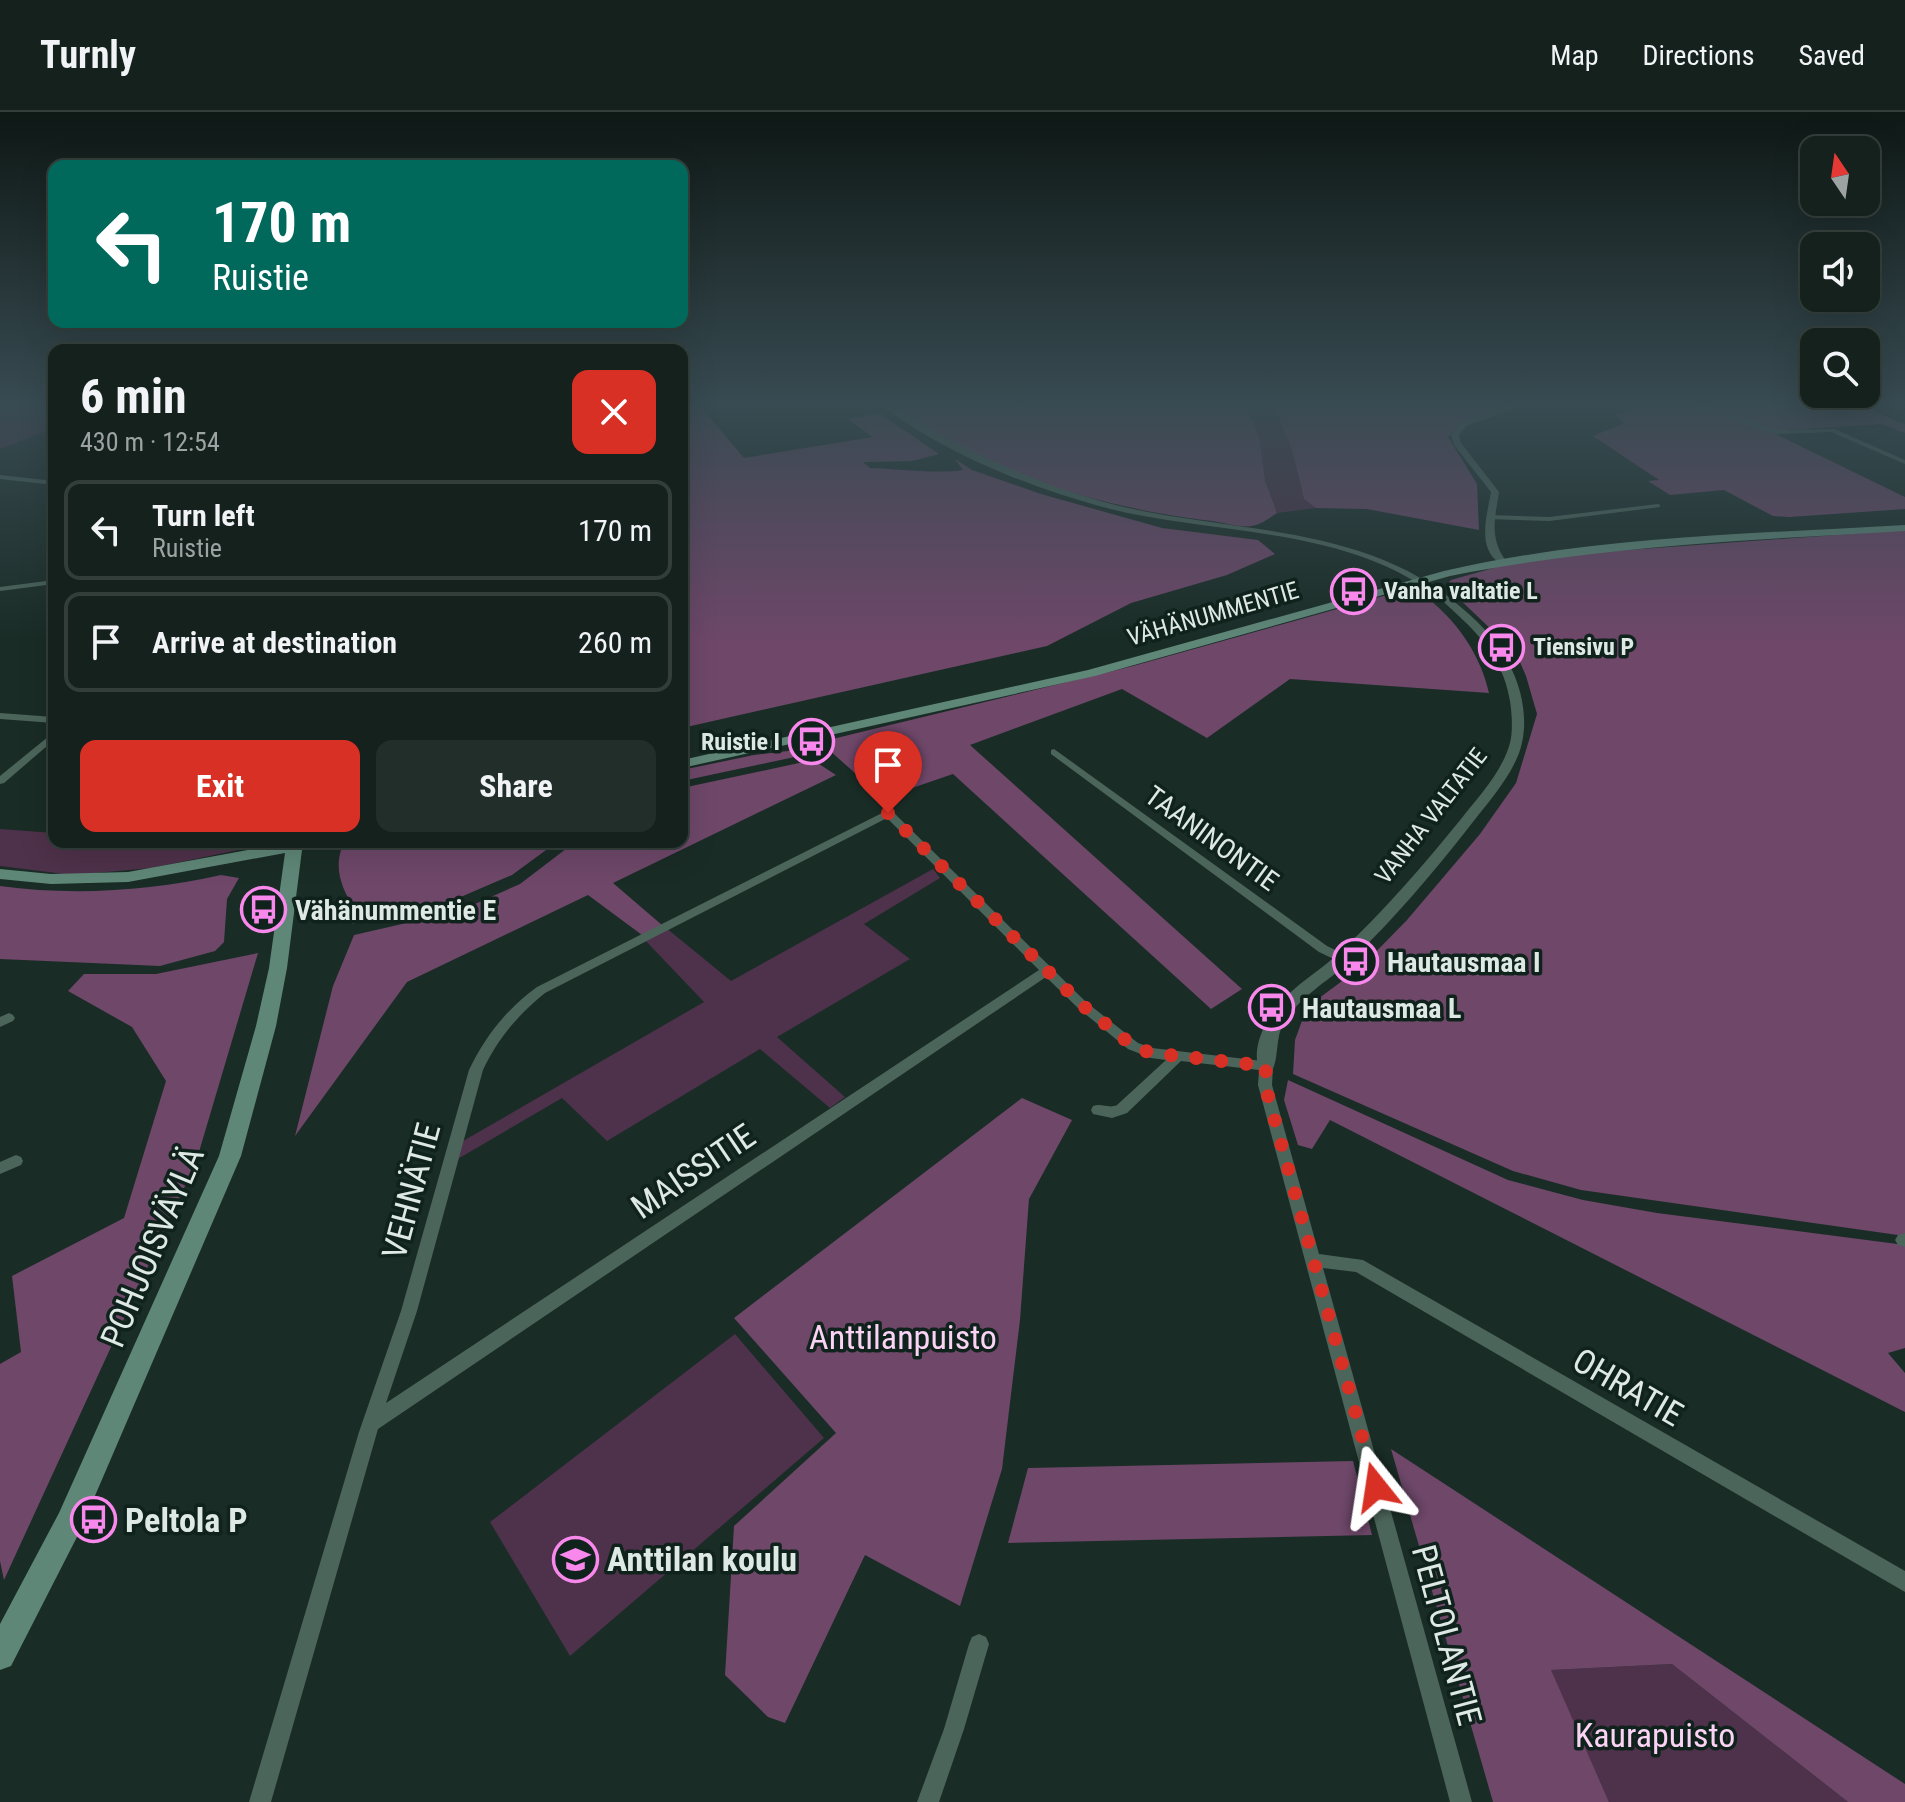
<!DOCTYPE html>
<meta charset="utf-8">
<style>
body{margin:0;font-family:"Roboto Condensed",sans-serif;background:#212e29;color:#f1f3f6;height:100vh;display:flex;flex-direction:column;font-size:30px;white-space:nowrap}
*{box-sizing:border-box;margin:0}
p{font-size:26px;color:#9da3a3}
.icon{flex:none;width:44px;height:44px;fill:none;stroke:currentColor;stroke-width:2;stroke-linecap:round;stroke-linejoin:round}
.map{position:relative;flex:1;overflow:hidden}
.side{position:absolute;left:48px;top:232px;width:640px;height:504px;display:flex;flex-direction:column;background:#14211c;border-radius:16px;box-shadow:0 8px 32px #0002,0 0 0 2px #333e3b}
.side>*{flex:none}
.banner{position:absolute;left:48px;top:48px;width:640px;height:168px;border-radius:16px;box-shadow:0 8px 32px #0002,0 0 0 2px #333e3b;background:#00695c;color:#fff;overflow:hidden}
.needle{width:52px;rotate:347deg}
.tools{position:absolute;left:1800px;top:24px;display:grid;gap:16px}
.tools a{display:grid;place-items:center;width:80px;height:80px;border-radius:16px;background:#14211c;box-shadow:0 8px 32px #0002,0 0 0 2px #333e3b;font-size:40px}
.pin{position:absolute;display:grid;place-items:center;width:68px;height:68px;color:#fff;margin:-82px -34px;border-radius:50% 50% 50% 0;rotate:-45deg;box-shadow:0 0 8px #0007}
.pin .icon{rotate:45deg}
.me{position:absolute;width:88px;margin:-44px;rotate:345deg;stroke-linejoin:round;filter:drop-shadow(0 0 6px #0008)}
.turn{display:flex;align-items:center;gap:28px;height:168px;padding:0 32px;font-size:36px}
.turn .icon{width:104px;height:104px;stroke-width:2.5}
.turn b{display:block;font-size:56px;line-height:68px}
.round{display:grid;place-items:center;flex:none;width:84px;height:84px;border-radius:16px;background:#212e29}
.head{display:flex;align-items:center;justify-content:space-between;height:136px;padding:0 32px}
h1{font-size:48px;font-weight:700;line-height:60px}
.button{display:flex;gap:16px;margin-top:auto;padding:16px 32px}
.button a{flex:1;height:92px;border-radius:16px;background:#d93025;color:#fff;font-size:32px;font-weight:700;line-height:92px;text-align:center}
.button a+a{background:#212e29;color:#f1f3f6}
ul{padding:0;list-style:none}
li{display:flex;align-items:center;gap:24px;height:100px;margin:0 16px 12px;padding:0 16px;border:4px solid #333e3b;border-radius:16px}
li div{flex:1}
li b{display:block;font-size:30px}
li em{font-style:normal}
header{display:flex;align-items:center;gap:48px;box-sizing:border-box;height:112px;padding:0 40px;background:#14211c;border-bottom:2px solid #333e3b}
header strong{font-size:38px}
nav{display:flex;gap:44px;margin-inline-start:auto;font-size:28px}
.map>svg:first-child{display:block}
</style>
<header>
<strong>Turnly</strong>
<nav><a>Map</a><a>Directions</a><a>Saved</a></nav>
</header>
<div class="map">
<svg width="1905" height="1690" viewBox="0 0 1905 1690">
<rect width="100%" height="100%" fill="#1a2c26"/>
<g fill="#4e314a">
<path d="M0 292H54V316L0 337Z"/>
<path d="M1246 292H1273L1292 338 1304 387 1316 396 1277 401 1265 368 1260 329Z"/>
<path d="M0 717 54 721V730H242L243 737 152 756 72 763 0 754Z"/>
<path d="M933 757 940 766 864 812 910 847 777 925 845 985 830 996 760 937 607 1029 562 986 456 1048 463 1029 704 890 643 826 665 815 731 869Z"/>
<path d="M735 1222 824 1326 570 1544 490 1410Z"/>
<path d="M1672 1552 1848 1690H1609L1550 1558Z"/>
</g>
<g fill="#6e4769">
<path d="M682 292H699L744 346 873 325 847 307 879 301 939 342 912 349 863 350 870 356C898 357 937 362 963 358L955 347 972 358 1041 382 1162 416 1258 428 1275 442 1227 463 1131 491 1047 534 682 616Z"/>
<path d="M893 292H1246L1260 329 1265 368 1277 401C1271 405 1263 411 1256 413 1244 417 1225 411 1213 409 1111 398 972 360 893 292Z"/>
<path d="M1273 292H1512L1460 311 1448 325 1477 372 1479 418 1367 397 1316 396 1304 387 1292 338Z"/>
<path d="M1653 292H1856L1905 312V321L1881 312 1769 319 1905 385V397L1789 405 1773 404 1724 378 1670 383 1648 369 1659 368 1593 324 1624 311 1614 302Z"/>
<path d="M1905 418V1124L1581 1078 1513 1059 1293 962 1295 928 1307 895 1361 855 1407 808 1480 722 1516 671 1537 602 1526 564 1516 541 1454 482 1447 472 1451 468 1511 451 1572 442Z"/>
<path d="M1412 476C1450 498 1480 539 1489 581L1290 567 1207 626 1122 577 970 633 1242 877 1211 897 953 662 883 686 820 630 1133 554Z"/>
<path d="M814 636 818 640 682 669V658L754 643Z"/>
<path d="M813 648 836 663 613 771 662 813 642 823 588 783 407 870 295 1024 333 874 354 823 459 799 520 772 575 730H682V676Z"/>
<path d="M359 730H557L512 763 456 787 352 812 355 799C344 779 334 761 341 738Z"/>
<path d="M221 763 239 766 227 787 224 830 215 839 160 854 0 847V774C73 784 149 779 221 763Z"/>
<path d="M258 841 196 1050 4 1468 0 1449V1252L21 1240 12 1164 124 1106 166 969 132 915 68 879 84 862H156Z"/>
<path d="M1288 968 1508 1068 1583 1088 1657 1101 1905 1133V1236L1888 1241 1905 1261V1300L1330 1008 1312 1037 1298 1033 1284 988Z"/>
<path d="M1022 986 1072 1008 1029 1087 1020 1208 1002 1357 960 1494 865 1443 785 1611 768 1605 725 1563 734 1414 836 1321 734 1206Z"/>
<path d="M1391 1337 1905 1672V1690H1848L1672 1552 1551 1558 1609 1690H1493Z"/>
<path d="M1353 1349 1372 1423 1008 1431 1028 1356Z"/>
</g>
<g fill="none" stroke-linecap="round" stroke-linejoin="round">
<g fill="#4c655b" fill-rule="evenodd">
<path d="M1688 292H1698L1775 318 1834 317 1905 348V352L1831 320 1775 322Z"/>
<path d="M0 363 54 369V373L0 367Z"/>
<path d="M1658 392 1660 393V395L1549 409 1489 407 1486 405 1489 403 1549 405Z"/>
<path d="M54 468V472L0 479V475Z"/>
<path d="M0 601 54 605V611L0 607Z"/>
<path d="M54 620V628L4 671 0 672V664Z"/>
<path d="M1054 637 1327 834 1348 844 1350 847 1348 850H1340L1319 840 1051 642V638Z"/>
<path d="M888 698 892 699 1086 890 1138 931 1152 936 1271 950 1273 954 1272 973 1319 1142 1363 1148 1905 1459V1480L1356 1160 1323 1156 1472 1690H1450L1258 973 1259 958 1181 949 1127 1001 1112 1006 1093 1002 1091 998 1093 994C1102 991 1109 997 1117 993L1166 948 1151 946 1128 937 1078 896 1046 865 378 1317 271 1690H249L359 1320 401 1199 469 958C486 923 506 898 537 875ZM887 706 1039 858 386 1291 417 1199 483 958C498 926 518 903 545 881Z"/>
<path d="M9 901 13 903 15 906 13 909 0 915V905Z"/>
<path d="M16 1043 21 1045 23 1049 21 1053 0 1062V1050Z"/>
<path d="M1905 1121V1135L1898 1133 1895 1128 1898 1123Z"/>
<path d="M979 1522 986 1525 989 1532 964 1617 939 1690H917L944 1617 969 1532 972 1525Z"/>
</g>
<g fill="#4c655b" fill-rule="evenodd">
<path d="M880 292H890C956 334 1028 369 1104 390 1225 423 1364 408 1463 497 1482 513 1498 530 1509 552 1524 580 1530 617 1517 646 1506 671 1486 693 1469 715 1433 761 1395 806 1353 846 1332 867 1303 882 1286 907 1274 925 1280 942 1272 959H1260C1250 938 1265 908 1279 892 1296 872 1320 859 1339 841 1383 800 1423 754 1461 707 1479 684 1502 660 1510 631 1513 619 1512 602 1510 589 1505 556 1486 529 1462 507 1453 499 1445 490 1435 483 1341 412 1208 424 1099 394 1026 374 940 339 880 292Z"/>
<path d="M1514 292H1526L1466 314 1459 323 1461 331 1499 380C1495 406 1489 426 1506 449L1501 452C1476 437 1487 404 1491 380L1454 333 1451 323 1460 310Z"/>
</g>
<g fill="#5f8778" fill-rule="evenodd">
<path d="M1905 413V419C1752 428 1600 434 1450 464L1095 564 682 656V648L1088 558 1444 459C1595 424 1751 422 1905 413Z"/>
<path d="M291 730H326L324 733 302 738 287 856 276 914 241 1044 79 1421 11 1554 0 1558V1512L59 1401 219 1044 256 914 269 856 285 741 128 770 51 772 0 767V757L51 762 128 760Z"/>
</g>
</g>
<linearGradient id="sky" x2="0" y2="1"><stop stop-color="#0e1815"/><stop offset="0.55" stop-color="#384b52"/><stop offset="1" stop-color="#384b52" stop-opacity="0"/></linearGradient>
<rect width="1905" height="529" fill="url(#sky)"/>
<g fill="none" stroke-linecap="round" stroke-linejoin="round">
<path stroke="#d93025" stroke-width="14" stroke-dasharray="0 25.2" d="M888 701 1082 893 1133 934 1151 941 1266 954 1265 973 1376 1375"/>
</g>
<defs>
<symbol id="bus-ring" viewBox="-11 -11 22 22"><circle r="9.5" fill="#10221c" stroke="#f888eb" stroke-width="1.5"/><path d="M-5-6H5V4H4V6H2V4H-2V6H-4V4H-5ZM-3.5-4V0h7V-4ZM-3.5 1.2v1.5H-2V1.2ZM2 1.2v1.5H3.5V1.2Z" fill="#f888eb"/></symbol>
<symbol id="school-ring" viewBox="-11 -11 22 22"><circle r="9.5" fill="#10221c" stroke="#f888eb" stroke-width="1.5"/><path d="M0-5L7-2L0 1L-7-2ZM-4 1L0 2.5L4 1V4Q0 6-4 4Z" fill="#f888eb"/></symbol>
</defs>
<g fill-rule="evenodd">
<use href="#bus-ring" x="1328" y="454" width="51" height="51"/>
<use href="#bus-ring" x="1476" y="510" width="51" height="51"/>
<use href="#bus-ring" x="786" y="604" width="51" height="51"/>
<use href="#bus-ring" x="238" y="772" width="51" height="51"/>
<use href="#bus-ring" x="1330" y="824" width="51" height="51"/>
<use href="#bus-ring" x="1246" y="870" width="51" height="51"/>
<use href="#bus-ring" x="68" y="1382" width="51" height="51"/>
<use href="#school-ring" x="550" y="1422" width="51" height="51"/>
</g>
<g text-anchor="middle" stroke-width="7" stroke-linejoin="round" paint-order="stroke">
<g font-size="24" font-weight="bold" fill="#dee9e5" stroke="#10221c" text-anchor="start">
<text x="1384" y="487">Vanha valtatie L</text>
<text x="1533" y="543">Tiensivu P</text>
<text x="780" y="638" text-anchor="end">Ruistie I</text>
</g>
<g font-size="24" fill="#dee9e5" stroke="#10221c">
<text transform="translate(1213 502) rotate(-16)" y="8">VÄHÄNUMMENTIE</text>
<text transform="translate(1431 704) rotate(-52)" y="8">VANHA VALTATIE</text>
</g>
<g font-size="28" fill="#dee9e5" stroke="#10221c">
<text transform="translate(1212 726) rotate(36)" y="10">TAANINONTIE</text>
</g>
<g font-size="28" font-weight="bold" fill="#dee9e5" stroke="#10221c" text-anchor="start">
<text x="295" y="808">Vähänummentie E</text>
<text x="1387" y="860">Hautausmaa I</text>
<text x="1302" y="906">Hautausmaa L</text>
</g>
<g font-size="34" fill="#dee9e5" stroke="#10221c">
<text transform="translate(693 1059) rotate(-34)" y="12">MAISSITIE</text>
<text transform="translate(411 1079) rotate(-75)" y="12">VEHNÄTIE</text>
<text transform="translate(152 1135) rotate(-67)" y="12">POHJOISVÄYLÄ</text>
<text transform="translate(1628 1275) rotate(30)" y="12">OHRATIE</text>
<text transform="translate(1447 1523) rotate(75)" y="12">PELTOLANTIE</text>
</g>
<g font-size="34" fill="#fbd3f4" stroke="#10221c">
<text x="903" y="1237">Anttilanpuisto</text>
<text x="1655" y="1635">Kaurapuisto</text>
</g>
<g font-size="34" font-weight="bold" fill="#dee9e5" stroke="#10221c" text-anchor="start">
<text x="125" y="1420">Peltola P</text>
<text x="607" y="1459">Anttilan koulu</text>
</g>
</g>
</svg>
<div class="tools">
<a><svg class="needle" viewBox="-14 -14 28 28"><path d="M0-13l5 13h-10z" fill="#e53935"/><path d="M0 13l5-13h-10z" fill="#9da3a3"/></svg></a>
<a><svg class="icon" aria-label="sound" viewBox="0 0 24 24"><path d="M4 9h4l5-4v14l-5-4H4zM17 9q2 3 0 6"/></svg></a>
<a><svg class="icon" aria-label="search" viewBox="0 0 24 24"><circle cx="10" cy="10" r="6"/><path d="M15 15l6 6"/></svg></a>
</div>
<div class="pin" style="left:888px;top:701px;background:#d93025"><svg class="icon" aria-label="arrive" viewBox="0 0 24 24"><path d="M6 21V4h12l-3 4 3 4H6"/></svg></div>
<svg class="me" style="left:1376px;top:1375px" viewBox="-20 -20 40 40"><path d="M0-17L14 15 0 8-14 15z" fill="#d93025" stroke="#fff" stroke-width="4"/></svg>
<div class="banner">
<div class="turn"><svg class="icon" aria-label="left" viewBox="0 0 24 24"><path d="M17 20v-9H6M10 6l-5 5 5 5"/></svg><div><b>170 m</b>Ruistie</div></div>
</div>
<section class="side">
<div class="head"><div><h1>6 min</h1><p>430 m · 12:54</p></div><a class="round" style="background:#d93025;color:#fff"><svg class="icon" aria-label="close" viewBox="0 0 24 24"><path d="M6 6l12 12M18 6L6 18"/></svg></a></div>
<ul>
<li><svg class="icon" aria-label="left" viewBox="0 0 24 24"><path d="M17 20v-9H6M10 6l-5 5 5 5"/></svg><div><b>Turn left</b><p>Ruistie</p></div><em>170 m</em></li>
<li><svg class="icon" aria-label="arrive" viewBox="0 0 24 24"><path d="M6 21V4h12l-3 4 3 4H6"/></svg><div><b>Arrive at destination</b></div><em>260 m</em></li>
</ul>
<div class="button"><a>Exit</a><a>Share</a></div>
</section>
</div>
